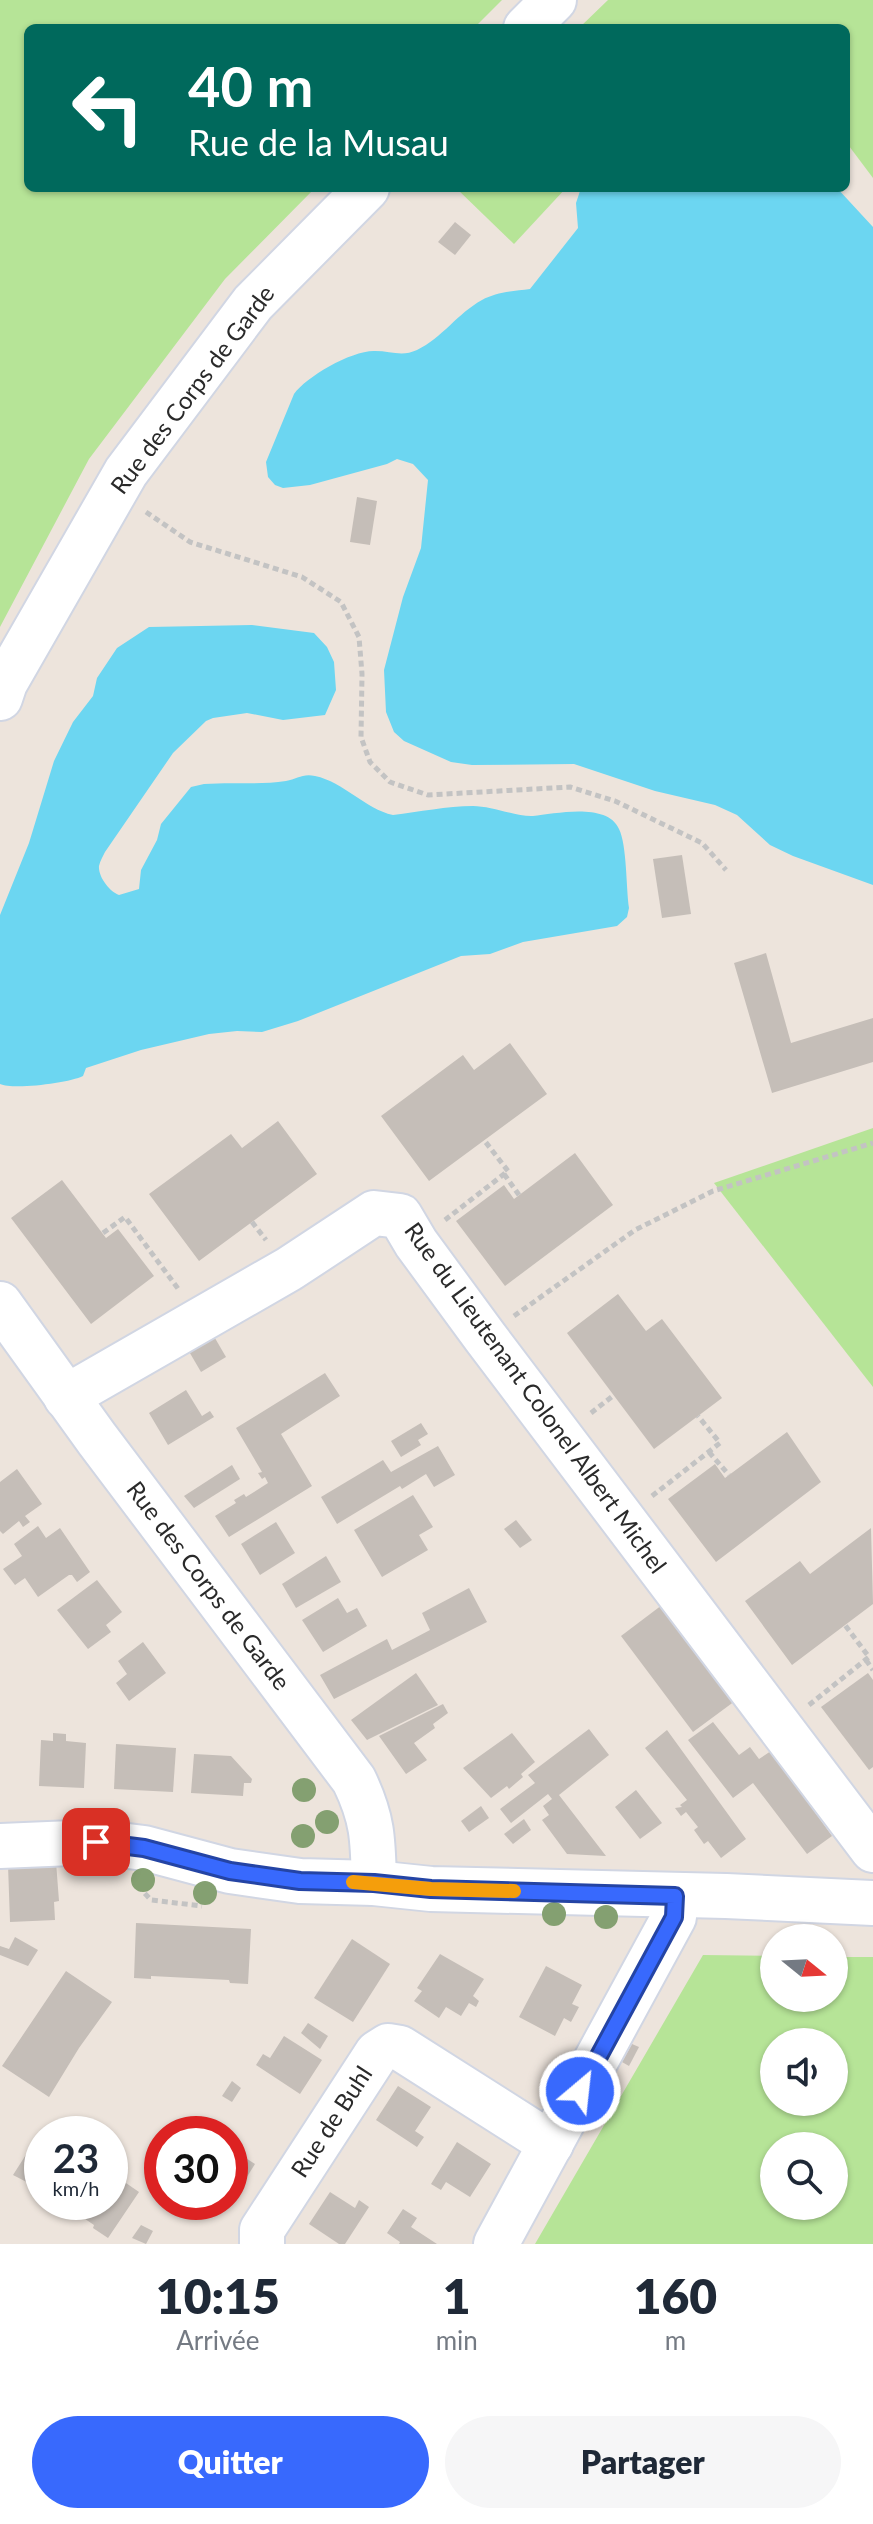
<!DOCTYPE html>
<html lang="fr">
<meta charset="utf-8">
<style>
body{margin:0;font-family:Lato,sans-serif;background:#f6f6f7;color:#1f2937;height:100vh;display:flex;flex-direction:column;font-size:30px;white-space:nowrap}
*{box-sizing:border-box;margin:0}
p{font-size:26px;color:#747a83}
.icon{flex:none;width:44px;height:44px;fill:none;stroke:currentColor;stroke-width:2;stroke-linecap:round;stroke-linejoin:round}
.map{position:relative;height:2244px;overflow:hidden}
.panel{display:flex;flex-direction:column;background:#fff;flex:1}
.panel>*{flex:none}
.top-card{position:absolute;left:24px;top:24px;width:826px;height:168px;border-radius:12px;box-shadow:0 2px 6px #0004;background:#00695c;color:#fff;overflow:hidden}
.needle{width:52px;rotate:108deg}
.controls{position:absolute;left:760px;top:1924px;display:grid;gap:16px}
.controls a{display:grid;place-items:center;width:88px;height:88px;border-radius:50%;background:#fff;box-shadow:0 2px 6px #0004;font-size:40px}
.speed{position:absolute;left:24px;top:2116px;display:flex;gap:16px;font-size:40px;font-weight:700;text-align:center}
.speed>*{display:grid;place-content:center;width:104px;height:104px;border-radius:50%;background:#fff;box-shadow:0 2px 6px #0004;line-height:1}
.speed small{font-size:20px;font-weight:400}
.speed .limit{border:12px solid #d22;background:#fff;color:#111}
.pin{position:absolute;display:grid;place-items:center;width:68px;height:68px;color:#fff;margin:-34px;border-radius:16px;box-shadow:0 4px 12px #0006}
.me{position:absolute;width:88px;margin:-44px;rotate:28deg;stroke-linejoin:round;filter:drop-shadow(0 0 6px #0008)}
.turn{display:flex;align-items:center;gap:28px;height:168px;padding:0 32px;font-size:36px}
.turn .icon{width:104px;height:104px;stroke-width:2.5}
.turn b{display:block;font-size:56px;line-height:68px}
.eta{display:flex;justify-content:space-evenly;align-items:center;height:136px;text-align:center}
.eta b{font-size:48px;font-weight:800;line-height:56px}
.button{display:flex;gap:16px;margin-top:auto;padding:16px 32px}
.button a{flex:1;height:92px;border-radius:48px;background:#3869fd;color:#fff;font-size:32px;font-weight:800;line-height:92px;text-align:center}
.button a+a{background:#f6f6f7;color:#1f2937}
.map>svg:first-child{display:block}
</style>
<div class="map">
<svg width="873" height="2244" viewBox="0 0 873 2244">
<rect width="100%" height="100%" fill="#ede4dc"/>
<g fill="#b6e497" fill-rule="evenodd">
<path d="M0 0H502L474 28H28V188H315L225 279 89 459 0 627Z"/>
<path d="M608 0H873V178L846 142V28H579Z"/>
<path d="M456 188H566L514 244Z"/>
<path d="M873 1128V1387L714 1183Z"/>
<path d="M703 1955 774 1956V1998H834V1957H873V2244H535ZM834 2042V2102H774V2042ZM774 2146H834V2206H774Z"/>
</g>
<g fill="#6cd6f1">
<path d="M581 188H837L873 227V885L793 856 770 845 737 815 715 805 655 791 574 764 472 765 451 762 404 741 394 732 386 712 384 670 403 597 421 548 428 480 413 464 397 459 387 464 310 485 283 488 275 485 268 477 266 462 294 394C306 377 352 350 375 351 391 351 402 357 417 350 442 338 458 313 482 300 496 292 514 291 530 289L578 228 576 203Z"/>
<path d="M252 625 314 633 327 647 334 662 336 690 325 715 283 720 247 713 213 718 206 721 173 753 105 852C103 856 100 861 99 866 98 877 110 892 119 895L139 889 141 870 157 840 161 824 191 787 204 784C231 782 260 785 286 781 297 779 303 773 315 776 344 782 365 809 393 815 419 812 447 806 473 806 491 806 518 817 533 816 555 814 607 802 619 829 627 845 626 888 629 908L627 917 617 926 523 942 490 954 461 956 298 1021 262 1032 237 1031 209 1034 141 1050 86 1068 83 1076C69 1083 14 1090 0 1084V915L29 843 54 761 73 722 93 696 97 678 117 648 149 627Z"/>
</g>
<g fill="#c5beb8">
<path d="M455 222 471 235 455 255 438 242Z"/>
<path d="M357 497 377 501 370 545 350 542Z"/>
<path d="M682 855 691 914 662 918 653 859Z"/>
<path d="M766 953 791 1043 873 1018V1062L772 1093 734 963Z"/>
<path d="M510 1043 547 1094 429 1181 381 1116 463 1055 474 1070Z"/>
<path d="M278 1121 317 1174 199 1261 149 1194 231 1134 242 1148Z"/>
<path d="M575 1153 613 1205 505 1286 456 1221 504 1185 514 1199Z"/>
<path d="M62 1180 106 1238 118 1229 154 1276 91 1324 11 1218Z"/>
<path d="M618 1294 646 1331 662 1319 722 1398 654 1449 567 1333Z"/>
<path d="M212 1333 226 1357 201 1372 187 1348Z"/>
<path d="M325 1373 340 1396 281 1434 312 1486 229 1537 215 1516 236 1503 234 1500 244 1494 246 1497 268 1483 265 1477 262 1479 258 1473 262 1472 236 1428Z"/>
<path d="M186 1390 202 1416 210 1411 214 1417 168 1445 149 1413Z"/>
<path d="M421 1423 428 1434 418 1440 421 1445 401 1457 391 1441Z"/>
<path d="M787 1432 821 1482 716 1562 668 1499 715 1464 725 1478Z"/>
<path d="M438 1446 455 1475 434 1487 426 1474 402 1489 400 1486 337 1524 321 1497 383 1460 391 1472Z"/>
<path d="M232 1465 240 1479 194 1508 184 1496Z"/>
<path d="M17 1469 42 1504 25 1516 30 1522 23 1527 19 1521 3 1534 0 1531V1482Z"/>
<path d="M413 1495 433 1527 419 1535 428 1550 382 1577 354 1530Z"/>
<path d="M516 1520 532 1540 520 1548 504 1529Z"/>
<path d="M276 1522 295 1553 260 1575 241 1544Z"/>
<path d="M38 1526 46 1538 60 1528 90 1572 77 1582 72 1575H69L38 1597 25 1578 15 1585 3 1569 22 1556 14 1544Z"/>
<path d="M871 1528 873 1604 792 1665 745 1601 800 1561 810 1574Z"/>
<path d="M326 1556 341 1582 296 1608 282 1584Z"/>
<path d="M97 1580 122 1612 106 1625 111 1632 88 1649 57 1610Z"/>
<path d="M469 1588 487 1622 334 1699 320 1675 387 1639 392 1650 430 1630 422 1613Z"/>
<path d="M338 1598 347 1613 357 1608 367 1626 323 1652 302 1620Z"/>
<path d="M666 1602 739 1698 693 1732 621 1636Z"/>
<path d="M143 1642 166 1673 129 1701 116 1683 127 1674 118 1661Z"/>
<path d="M416 1673 438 1705 367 1740 351 1720Z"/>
<path d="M868 1673 873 1680V1767L869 1770 821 1707Z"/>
<path d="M443 1704 448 1713 433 1724 435 1728 414 1743 427 1760 406 1774 379 1736Z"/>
<path d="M713 1722 739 1755 750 1747 759 1759 771 1751 832 1836 807 1854 753 1783 733 1798 688 1740Z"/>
<path d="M589 1729 609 1755 559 1795 606 1856 567 1854 542 1820 549 1815 543 1806 552 1799 548 1794 511 1823 500 1809 535 1783 528 1775Z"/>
<path d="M667 1730 746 1839 721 1858 708 1841 704 1844 694 1830 698 1827 686 1812 681 1816 675 1808 682 1807 680 1805 687 1800 645 1748Z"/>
<path d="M53 1733 66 1734V1741L86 1743 84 1788 39 1786 41 1740 53 1741Z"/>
<path d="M512 1733 535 1762 521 1774 523 1777 509 1789 507 1786 491 1798 463 1768Z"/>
<path d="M116 1744 176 1748 173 1792 114 1789Z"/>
<path d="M194 1754 231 1756 252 1779 251 1783H244L243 1796 191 1793Z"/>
<path d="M636 1790 662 1823 640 1839 615 1807Z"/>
<path d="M481 1806 489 1818 469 1832 461 1821Z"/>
<path d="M524 1819 531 1830 513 1844 504 1834Z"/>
<path d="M56 1862 59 1901 54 1902 55 1920 10 1922 8 1865Z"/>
<path d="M136 1923 251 1929 248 1984 230 1983 229 1980 151 1976V1979L134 1978Z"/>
<path d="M15 1937 38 1950 28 1966 0 1955V1946L9 1949Z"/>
<path d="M352 1939 390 1964 353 2022 314 1998Z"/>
<path d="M440 1954 484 1979 473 1996 479 2001 476 2007 469 2003 461 2016 446 2007 439 2018 414 2001 422 1991 417 1988Z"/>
<path d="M546 1966 582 1985 572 2004 579 2007 571 2022 564 2018 555 2036 519 2017Z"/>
<path d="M66 1971 112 2002 79 2048 49 2097 2 2066Z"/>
<path d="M308 2023 328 2036 320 2049 301 2033Z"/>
<path d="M284 2036 322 2060 300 2094 256 2065 263 2054 270 2058Z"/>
<path d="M632 2044 639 2047 629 2066 622 2062Z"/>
<path d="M232 2081 241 2088 232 2102 222 2096Z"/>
<path d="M398 2086 431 2107 415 2131 424 2137 417 2147 376 2120Z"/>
<path d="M43 2128 53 2134H42V2190L13 2175Z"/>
<path d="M457 2142 491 2164 470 2197 446 2182 441 2190 431 2184Z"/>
<path d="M230 2148 255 2164 230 2204Z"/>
<path d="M110 2172 139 2192 108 2238 93 2228 94 2225 60 2202H110Z"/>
<path d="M330 2192 355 2208 359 2200 369 2207 345 2244H339L309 2224Z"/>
<path d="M403 2209 417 2218 411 2227 437 2244H399L400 2242 387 2233Z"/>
<path d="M141 2225 153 2231 146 2244 132 2238Z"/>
</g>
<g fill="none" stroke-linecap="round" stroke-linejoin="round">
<defs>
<g id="minor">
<path d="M526 28 554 0"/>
<path d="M0 698 5 683 126 472 253 303 367 188"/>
<path d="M0 1304 97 1439 354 1780C373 1819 373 1840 374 1883"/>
<path d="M66 1397 289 1269 374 1213 400 1216 416 1243 485 1337 873 1850"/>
<path d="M0 1846 96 1842 144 1848 230 1871 300 1881 374 1883 431 1889 726 1896 873 1903"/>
<path d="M262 2244V2230L377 2053 388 2046 400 2048 551 2144"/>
<path d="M496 2244 674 1917 675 1896"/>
</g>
</defs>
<use href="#minor" stroke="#d1d6e3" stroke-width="48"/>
<g stroke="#c3c3c3" stroke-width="5" stroke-dasharray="6 4" stroke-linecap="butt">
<path d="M146 512 190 542 302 577 341 602 359 637 362 674 361 737 370 762 390 782 428 795 570 787 615 801 702 843 726 870"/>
<path d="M504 1174 519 1195"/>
<path d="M445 1220 508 1171 484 1140"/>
<path d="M252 1222 266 1240"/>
<path d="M103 1233 125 1217 179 1290"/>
<path d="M514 1316 635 1230 713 1191 873 1143"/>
<path d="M591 1413 614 1395"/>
<path d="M709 1452 729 1475"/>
<path d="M652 1496 720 1443 698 1416"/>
<path d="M866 1660 873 1670"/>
<path d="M809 1705 869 1657 845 1625"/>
<path d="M138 1886 151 1900 202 1906"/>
</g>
<use href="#minor" stroke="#fff" stroke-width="44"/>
</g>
<g fill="#84a071">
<circle cx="304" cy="1790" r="12"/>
<circle cx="327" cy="1822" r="12"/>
<circle cx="303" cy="1836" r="12"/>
<circle cx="143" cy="1880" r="12"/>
<circle cx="205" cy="1893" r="12"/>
<circle cx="554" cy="1914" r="12"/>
<circle cx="606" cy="1917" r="12"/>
</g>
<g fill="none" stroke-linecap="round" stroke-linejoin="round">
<defs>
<path id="route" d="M96 1842 144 1848 230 1871 300 1881 374 1883 431 1889 675 1896 674 1917 580 2091"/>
</defs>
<use href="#route" stroke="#2444a4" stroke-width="20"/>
<use href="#route" stroke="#3869fd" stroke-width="14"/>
<path stroke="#f59e0b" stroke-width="14" d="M353 1882 431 1889 514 1891"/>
</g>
<g text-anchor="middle" stroke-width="6" stroke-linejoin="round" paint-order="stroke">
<g font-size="24" fill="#2a2a2a" stroke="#fff">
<text transform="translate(193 390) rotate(-53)" y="8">Rue des Corps de Garde</text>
<text transform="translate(535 1398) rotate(54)" y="8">Rue du Lieutenant Colonel Albert Michel</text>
<text transform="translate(208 1586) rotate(53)" y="8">Rue des Corps de Garde</text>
<text transform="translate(332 2122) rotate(-57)" y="8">Rue de Buhl</text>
</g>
</g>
</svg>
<div class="controls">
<a><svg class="needle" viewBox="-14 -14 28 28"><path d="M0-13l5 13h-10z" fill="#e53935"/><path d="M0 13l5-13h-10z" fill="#747a83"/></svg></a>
<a><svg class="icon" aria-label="sound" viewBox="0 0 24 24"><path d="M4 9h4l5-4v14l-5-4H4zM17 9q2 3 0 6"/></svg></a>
<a><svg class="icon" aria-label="search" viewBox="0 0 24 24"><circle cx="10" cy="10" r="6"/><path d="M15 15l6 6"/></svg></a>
</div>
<div class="speed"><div>23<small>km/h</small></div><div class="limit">30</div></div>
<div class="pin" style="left:96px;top:1842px;background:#d93025"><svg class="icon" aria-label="arrive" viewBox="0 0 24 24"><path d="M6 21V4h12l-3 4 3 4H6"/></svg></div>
<svg class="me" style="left:580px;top:2091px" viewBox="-20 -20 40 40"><circle r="17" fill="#3869fd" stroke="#fff" stroke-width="3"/><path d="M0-11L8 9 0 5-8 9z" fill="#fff"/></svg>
<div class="top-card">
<div class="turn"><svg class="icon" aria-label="left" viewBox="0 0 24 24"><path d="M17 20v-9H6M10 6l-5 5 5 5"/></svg><div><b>40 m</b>Rue de la Musau</div></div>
</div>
</div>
<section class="panel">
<div class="eta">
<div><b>10:15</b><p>Arrivée</p></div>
<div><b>1</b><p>min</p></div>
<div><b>160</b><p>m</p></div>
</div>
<div class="button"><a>Quitter</a><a>Partager</a></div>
</section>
